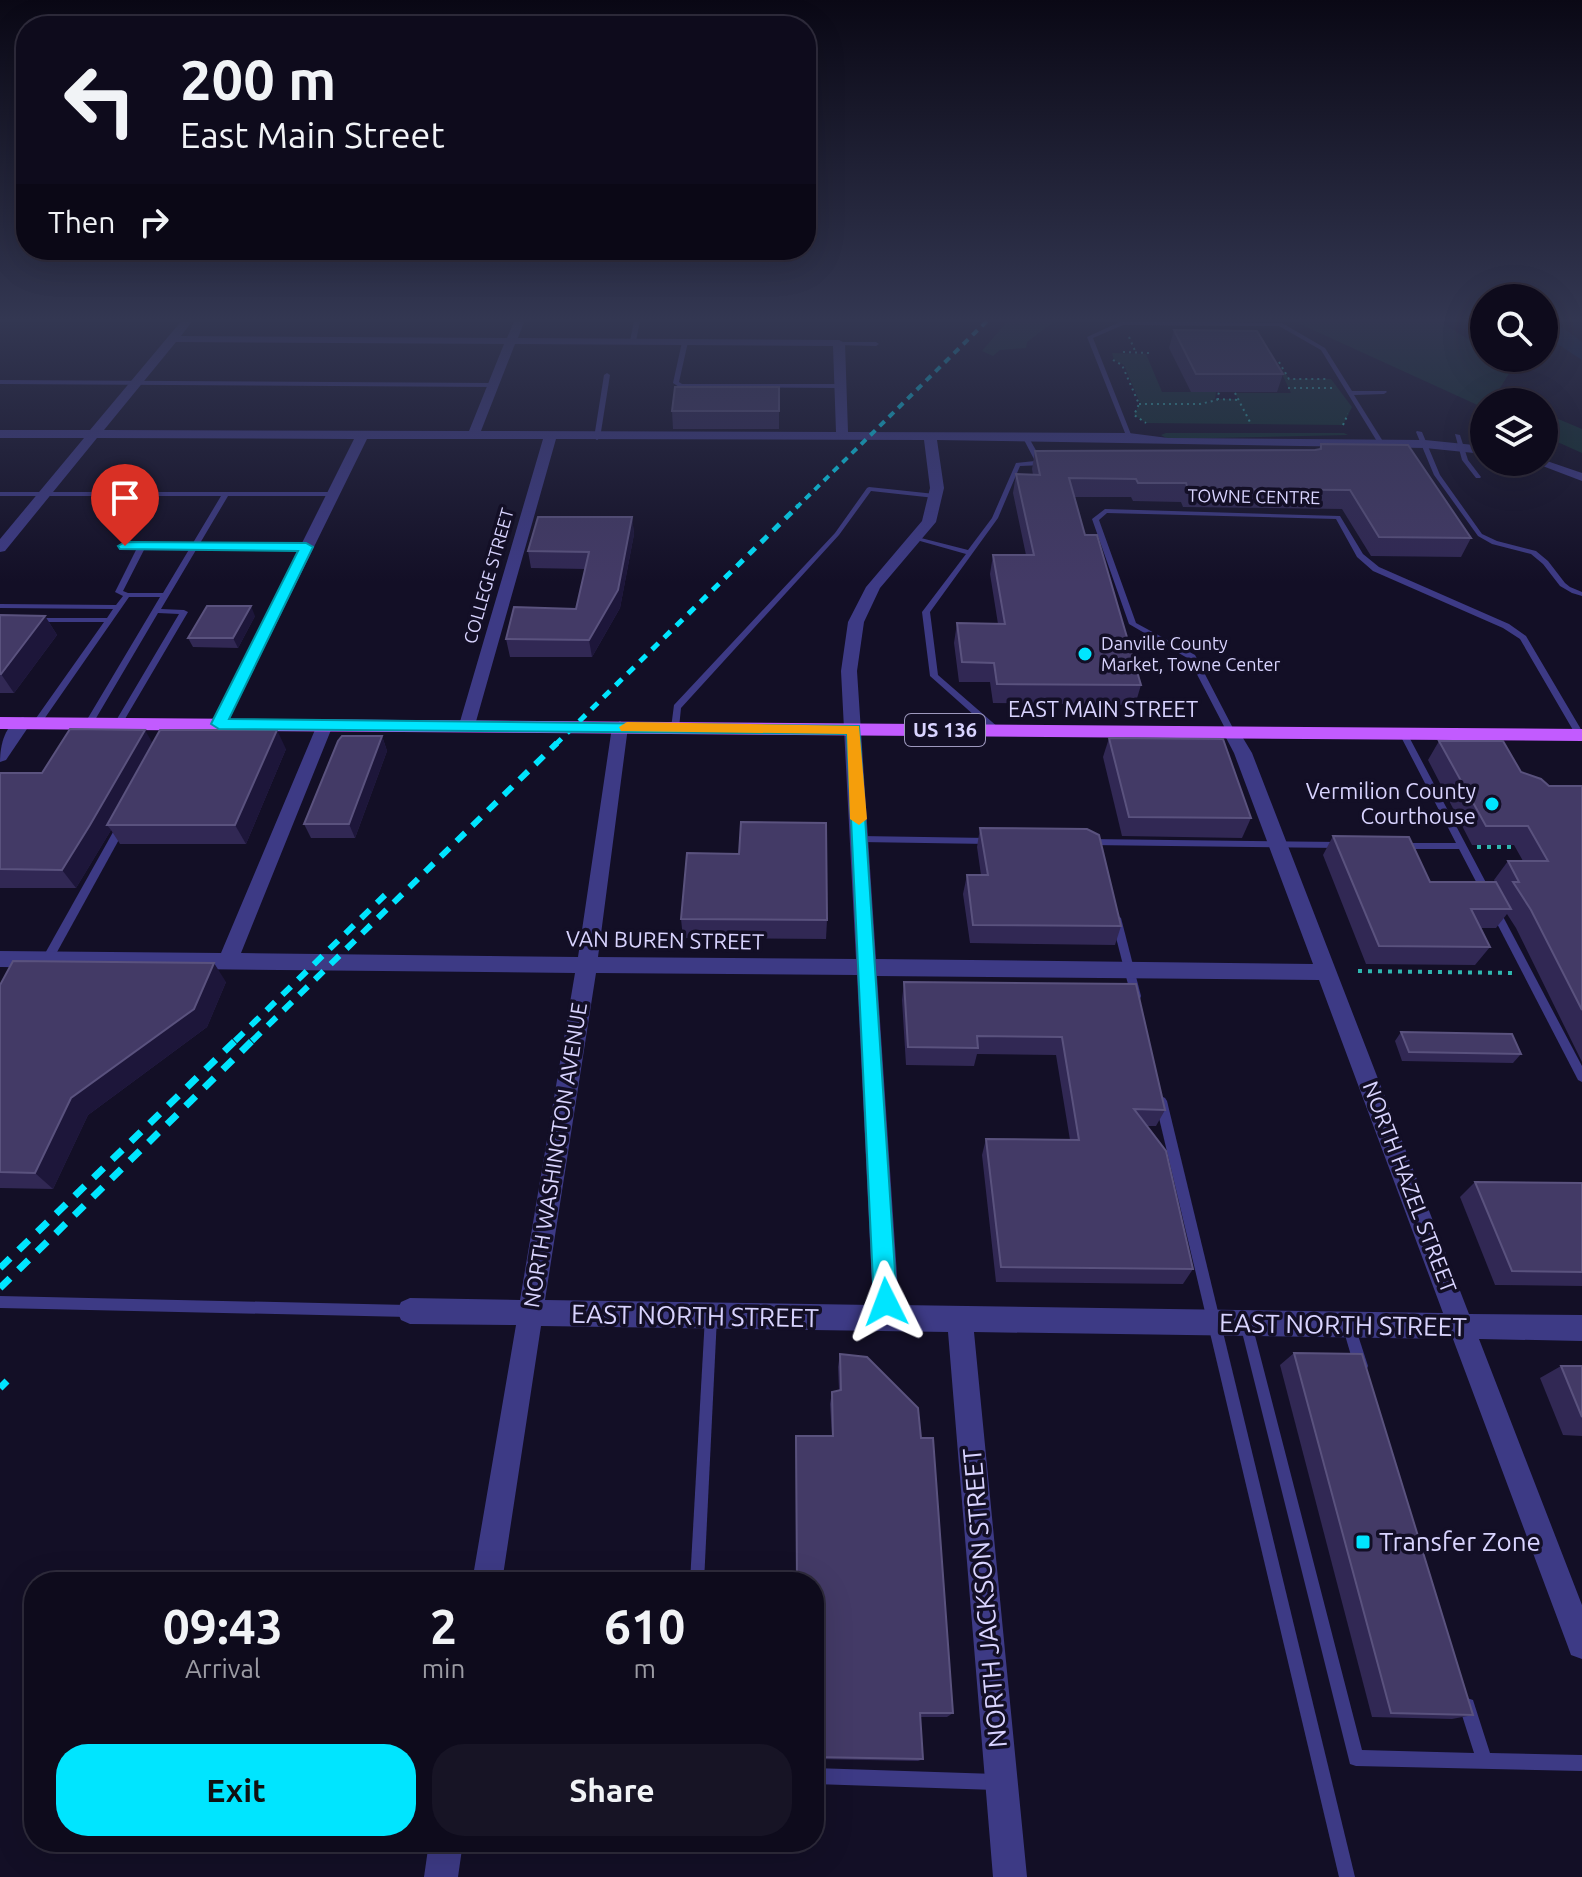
<!DOCTYPE html>
<style>
body{margin:0;font-family:Ubuntu,sans-serif;background:#171425;color:#f1f3f6;height:100vh;display:flex;flex-direction:column;font-size:30px;white-space:nowrap}
*{box-sizing:border-box;margin:0}
p{font-size:26px;color:#9b9ba3}
.icon{flex:none;width:44px;height:44px;fill:none;stroke:currentColor;stroke-width:2;stroke-linecap:round;stroke-linejoin:round}
.map{position:relative;flex:1;overflow:hidden}
.details{position:absolute;left:24px;top:1572px;width:800px;height:280px;display:flex;flex-direction:column;background:#0e0b1c;border-radius:32px;box-shadow:0 8px 32px #0002,0 0 0 2px #2e2b3b}
.details>*{flex:none}
.guide{position:absolute;left:16px;top:16px;width:800px;height:244px;border-radius:32px;box-shadow:0 8px 32px #0002,0 0 0 2px #2e2b3b;background:#0e0b1c;color:#f1f3f6;overflow:hidden}
.tools{position:absolute;left:1470px;top:284px;display:grid;gap:16px}
.tools a{display:grid;place-items:center;width:88px;height:88px;border-radius:50%;background:#0e0b1c;box-shadow:0 8px 32px #0002,0 0 0 2px #2e2b3b;font-size:40px}
.pin{position:absolute;display:grid;place-items:center;width:68px;height:68px;color:#fff;margin:-82px -34px;border-radius:50% 50% 50% 0;rotate:-45deg;box-shadow:0 0 8px #0007}
.pin .icon{rotate:45deg}
.me{position:absolute;width:88px;margin:-44px;rotate:357deg;stroke-linejoin:round;filter:drop-shadow(0 0 6px #0008)}
.turn{display:flex;align-items:center;gap:28px;height:168px;padding:0 32px;font-size:36px}
.turn .icon{width:104px;height:104px;stroke-width:2.5}
.turn b{display:block;font-size:56px;line-height:68px}
.then{display:flex;align-items:center;height:76px;padding:0 32px;background:#0003;gap:16px;font-size:30px}
.eta{display:flex;justify-content:space-evenly;align-items:center;height:136px;text-align:center}
.eta b{font-size:48px;font-weight:600;line-height:56px}
.action{display:flex;gap:16px;margin-top:auto;padding:16px 32px}
.action a{flex:1;height:92px;border-radius:32px;background:#00e5ff;color:#111;font-size:32px;font-weight:600;line-height:92px;text-align:center}
.action a+a{background:#171425;color:#f1f3f6}
.map>svg:first-child{display:block}
</style>
<div class="map">
<svg width="1582" height="1877" viewBox="0 0 1582 1877">
<rect width="100%" height="100%" fill="#130f26"/>
<g fill="#12302f">
<path d="M1009 319H1080L1052 323 1027 342 1026 348 1000 350 993 356 982 351Z"/>
<path d="M1289 319H1436L1484 349V358H1499L1513 367 1497 393 1518 402H1484V408Z"/>
<path d="M1112 353 1146 354 1162 392H1216L1215 399 1202 404 1217 399H1238L1235 393H1291L1281 372H1285L1289 379H1331L1352 407 1343 425 1146 423 1134 415 1140 403 1124 365 1114 360Z"/>
<path d="M1544 413 1582 429V453L1544 436Z"/>
<path d="M1166 433H1344L1348 435 1168 439 1161 435Z"/>
</g>
<g fill="none" stroke-linecap="round" stroke-linejoin="round">
<path fill="#0c2248" fill-rule="evenodd" d="M1544 319 1552 320 1582 342V360L1544 335Z"/>
<g stroke="#2fb8b0" stroke-width="2" stroke-dasharray="2 4" stroke-linecap="butt">
<path d="M1129 337 1136 353"/>
<path d="M1123 352 1149 353"/>
<path d="M1113 360 1122 365 1139 404 1134 415 1146 423"/>
<path d="M1273 362H1279L1289 379H1326"/>
<path d="M1288 388H1332"/>
<path d="M1235 393 1251 424"/>
<path d="M1217 399 1238 400"/>
<path d="M1139 404H1200L1217 400 1219 392"/>
<path d="M1343 425 1348 414"/>
</g>
<g stroke="#2fb8b0" stroke-width="4" stroke-dasharray="4 6" stroke-linecap="butt">
<path d="M1477 847H1520"/>
<path d="M1358 971 1512 973"/>
</g>
<g fill="#3d3a85" fill-rule="evenodd">
<path d="M637 319 640 321 636 341 633 343 630 341 634 321Z"/>
<path d="M1122 321 1282 323 1325 348 1352 391H1386L1387 392 1384 394 1354 395 1384 443 1381 445 1378 443 1321 350 1279 326 1123 325 1093 338 1132 437 1127 438 1087 337Z"/>
<path d="M685 340 688 342 679 382 682 384H840L843 386 840 388 679 387 673 383 682 342Z"/>
<path d="M839 342H876L879 344 876 346 837 345V343Z"/>
<path d="M607 373 610 375 600 438 597 440 594 438 604 375Z"/>
<path d="M0 380 493 383 496 385 493 387 0 384Z"/>
<path d="M1417 431 1422 432 1440 475 1482 534 1497 541 1536 551 1548 561 1565 583 1570 587 1582 592V596L1572 593 1560 586 1543 564 1531 554 1492 544 1478 536 1434 475 1416 432Z"/>
<path d="M1455 434 1460 435 1468 460 1481 477 1480 478H1476L1462 460Z"/>
<path d="M1026 436 1029 438 1042 461 1047 463 1044 465 1020 466 998 518 930 612 938 675 999 728 1000 730 996 733 993 732 930 676 922 612 966 554 913 539 917 537 968 550 992 518 1016 463 1035 461 1023 438Z"/>
<path d="M869 487 935 494 938 496 935 498 871 491 839 535 681 708 679 728 675 731 672 730 671 728 674 705 835 533 867 488Z"/>
<path d="M0 492H333L336 494 333 496H228L161 609 184 610 188 612 122 724 118 727 114 724 179 614 158 613 92 725H86L85 723 160 597H129L40 725 37 726 33 723 34 721 104 622H36L32 620 36 618H107L113 609 0 608V604L116 605 123 596 115 592 138 546 142 544 146 546 123 591 128 593H163L221 496H0Z"/>
<path d="M1105 509 1340 516 1363 554 1379 567 1509 624 1526 636 1582 731V737H1577L1520 639 1503 628 1373 571 1357 557 1336 519 1107 513 1099 520 1136 623 1195 655 1235 732 1234 734H1228L1189 659 1129 624 1092 519Z"/>
<path d="M1403 730 1407 733 1492 894 1490 897H1484L1459 849H1401L1396 846 1401 843H1456L1399 733Z"/>
<path d="M122 822 127 825 51 963H43L42 960 43 957 117 825Z"/>
<path d="M860 836 989 838 994 841 989 844 860 842 855 839Z"/>
<path d="M1089 839 1341 842 1346 845 1341 848 1089 845 1084 842Z"/>
<path d="M1496 908 1499 909 1582 1066V1082L1578 1080 1491 912Z"/>
<path d="M1116 914 1121 918 1141 996 1140 999H1132L1131 996 1111 918Z"/>
<path d="M1161 1096 1165 1098 1167 1101 1355 1877H1339L1155 1101 1157 1098Z"/>
<path d="M0 1296 408 1305 413 1307 414 1311 413 1315 408 1317 0 1308Z"/>
<path d="M711 1311 716 1313 717 1317 704 1582H690L705 1317 706 1313Z"/>
<path d="M1246 1318 1251 1319 1252 1324 1362 1750 1474 1753 1459 1706 1461 1700 1467 1698 1473 1700 1490 1753 1582 1755V1771L1356 1766 1350 1764 1240 1324 1241 1319Z"/>
<path d="M1349 1322 1354 1323 1368 1366 1366 1371 1361 1373 1356 1371 1354 1366 1343 1328 1344 1323Z"/>
<path d="M814 1768 996 1774 1002 1776 1004 1782 1002 1788 996 1790 814 1784Z"/>
</g>
<g fill="#3d3a85" fill-rule="evenodd">
<path d="M183 319H194L181 336 507 338 515 319H525L518 338 839 340 845 343 848 432 1129 433 1168 438 1425 440 1484 446V454L1425 448 937 440 944 488 936 522 880 588 864 622 857 671 876 959 1313 964 1234 753 1223 732 1225 728H1237L1252 753 1469 1314 1582 1315V1341L1479 1339 1582 1605V1659L1571 1655 1567 1644 1453 1339 974 1332 1027 1877H993L948 1332 541 1326 502 1582H472L516 1325 410 1324 401 1320 397 1311 401 1302 410 1298 520 1300 575 973 0 967V951L221 953 317 725 325 719 333 725 241 953 578 957 612 727 620 721 628 727 598 957 856 959 841 671 848 622 866 587 922 521 930 488 924 440 556 439 475 725 467 731 459 725 543 439H367L227 724 219 730 211 724 298 551 125 550 118 546 125 542 302 543 354 439 97 438 5 551 0 552V539L84 438H0V430H90ZM176 342 504 344 469 431 104 430ZM515 344 833 346 836 432 481 431ZM596 973 857 975 873 1305 545 1300ZM877 976 1319 980 1443 1313 899 1305Z"/>
<path d="M1544 460 1582 473V481L1532 462Z"/>
<path d="M23 717 31 723 6 760 0 762C0 745 5 723 23 717Z"/>
<path d="M429 1842H463L458 1877H424Z"/>
</g>
<path fill="#c25bff" fill-rule="evenodd" d="M0 717 1582 729V741L0 729Z"/>
<path stroke="#00e5ff" stroke-width="4" stroke-dasharray="7 6" stroke-linecap="butt" d="M796 508 989 319"/>
<path stroke="#00e5ff" stroke-width="5" stroke-dasharray="9 8" stroke-linecap="butt" d="M555 745 798 506"/>
<g stroke="#00e5ff" stroke-width="6" stroke-dasharray="12 10" stroke-linecap="butt">
<path d="M235 1041 385 895"/>
<path d="M252 1041 557 743"/>
</g>
<g stroke="#00e5ff" stroke-width="7" stroke-dasharray="14 12" stroke-linecap="butt">
<path d="M0 1268 237 1039"/>
<path d="M0 1288 254 1039"/>
<path d="M0 1388 7 1381"/>
</g>
</g>
<g fill="#312854">
<path d="M1174 330 1283 374 1277 392H1191L1169 348Z"/>
<path d="M779 387V429H673L672 411Z"/>
<path d="M1321 444 1471 538 1461 557 1371 556 1342 509 1183 507 1181 502 1133 501 1131 497H1074L1085 535 1141 685 1135 705 993 703 990 682H959L954 643 957 623 998 624 990 574 993 555H1026L1013 493 1016 474 1033 475 1032 469 1035 451 1319 449Z"/>
<path d="M632 517 634 534 620 608 592 657H510L506 639 576 609 585 569 531 568 528 551Z"/>
<path d="M0 615 45 616 57 635 14 693H0Z"/>
<path d="M255 616 238 648 193 647 188 638Z"/>
<path d="M382 736 387 751 355 838H311L304 824Z"/>
<path d="M1109 738 1251 818 1242 838 1122 836 1103 757Z"/>
<path d="M1439 741 1521 772 1549 786H1582V1062L1516 928 1507 914 1496 928H1480L1490 947 1475 965 1366 964 1323 855 1333 836 1430 882H1495L1494 880 1508 861H1523L1514 845H1472L1428 760Z"/>
<path d="M153 744 286 749 246 844H120L111 830 76 888H0V773H42Z"/>
<path d="M980 828 1121 926 1115 945 970 943 963 894 967 875H981L977 847Z"/>
<path d="M681 919 827 920 826 939 683 938Z"/>
<path d="M226 982 207 1027 88 1115 53 1189 0 1188V985Z"/>
<path d="M904 982 1136 984 1165 1110 1156 1126H1147L1193 1269 1183 1284 996 1282 982 1155 986 1139 1070 1140 1056 1055 977 1054 974 1066 906 1065 902 1000Z"/>
<path d="M1401 1032 1521 1054 1513 1063 1402 1061 1395 1041Z"/>
<path d="M1475 1182 1582 1183V1286L1495 1285 1460 1197Z"/>
<path d="M1294 1353 1473 1715 1452 1719 1372 1717 1280 1365Z"/>
<path d="M840 1354 953 1713 947 1717H920L923 1759 918 1761 814 1759V1582L832 1436 830 1404 832 1392 839 1390 838 1367Z"/>
<path d="M1561 1366H1582V1436L1563 1435 1540 1378Z"/>
</g>
<g fill="#1d163a">
<path d="M632 517 634 534 620 608 592 657 589 640Z"/>
<path d="M251 606 255 616 238 648 233 638Z"/>
<path d="M45 616 57 635 14 693 1 674Z"/>
<path d="M145 730 156 749 107 825 111 830 76 888 62 870Z"/>
<path d="M277 730 286 749 246 844 235 825Z"/>
<path d="M382 736 387 751 355 838 349 824Z"/>
<path d="M214 963 226 982 207 1027 88 1115 53 1189 35 1173 71 1098Z"/>
</g>
<g fill="#433a66" stroke="#5a527e" stroke-width="2">
<path d="M1174 330 1257 331 1283 374H1196Z"/>
<path d="M675 387H779V411H672Z"/>
<path d="M1321 444 1408 445 1471 538 1379 537 1350 490 1188 489 1186 483H1138L1136 479 1069 478 1085 535H1097L1141 685 997 684 994 663 962 662 957 623 1005 624 993 555H1034L1016 474 1040 475 1035 451 1315 450 1321 449Z"/>
<path d="M538 517H632L618 590 589 640 506 639 514 607 576 609 589 552 528 551Z"/>
<path d="M207 606H251L233 638H188Z"/>
<path d="M0 615 45 616 1 674H0Z"/>
<path d="M70 729 145 730 90 825 62 870 0 869V773H42Z"/>
<path d="M160 730H277L235 825H107Z"/>
<path d="M342 736H382L349 824H304L338 741Z"/>
<path d="M1109 738 1223 739 1251 818 1129 817Z"/>
<path d="M1439 741H1503L1521 772 1541 779 1549 786H1582V1010L1531 910 1513 882H1519L1508 861H1548L1528 826H1486Z"/>
<path d="M741 822 826 823 827 920 681 919 687 853 739 854Z"/>
<path d="M980 828 1087 829 1099 835 1121 926 973 925 967 875H988Z"/>
<path d="M1333 836 1409 837 1430 882H1496L1511 909H1471L1490 947 1379 946Z"/>
<path d="M13 961 214 963 194 1009 71 1098 35 1173 0 1172V985Z"/>
<path d="M904 982 1136 984 1165 1110 1134 1109 1166 1151 1193 1269 1001 1267 986 1139 1079 1140 1062 1037 977 1036 978 1048 908 1047Z"/>
<path d="M1401 1032 1512 1034 1521 1054 1409 1052Z"/>
<path d="M1475 1182 1582 1183V1272L1512 1271Z"/>
<path d="M1294 1353 1362 1354 1473 1715 1391 1713Z"/>
<path d="M840 1354 867 1357 918 1408 921 1438H933L953 1713H920L923 1759 814 1757V1582H797L796 1436H833L832 1392 841 1390Z"/>
<path d="M1561 1366H1582V1417Z"/>
</g>
<linearGradient id="sky" x2="0" y2="1"><stop stop-color="#0a0815"/><stop offset="0.55" stop-color="#333752"/><stop offset="1" stop-color="#333752" stop-opacity="0"/></linearGradient>
<rect width="1582" height="582" fill="url(#sky)"/>
<path fill="#00e5ff" stroke="#0095a6" stroke-width="2" d="M125 542 306 543 313 547 229 719 859 726 897 1302 894 1310 886 1313 878 1310 874 1302 847 734 219 729 211 724 298 551 120 549 118 546Z"/>
<path fill="#f59e0b" d="M627 722 859 726 867 819 859 825 850 819 847 734 621 731 619 727Z"/>
<g fill="#00e5ff" stroke="#130f26" stroke-width="3">
<circle cx="1085" cy="654" r="8"/>
<circle cx="1492" cy="804" r="8"/>
<rect x="1355" y="1534" width="16" height="16" rx="4"/>
</g>
<g text-anchor="middle" stroke-width="7" stroke-linejoin="round" paint-order="stroke">
<g font-size="18" fill="#d9d4ff" stroke="#130f26">
<text transform="translate(1254 497) rotate(1)" y="6">TOWNE CENTRE</text>
<text transform="translate(489 576) rotate(-74)" y="6">COLLEGE STREET</text>
</g>
<g font-size="18" fill="#d9d4ff" stroke="#130f26" text-anchor="start">
<text x="1101" y="650">Danville County<tspan x="1101" dy="21">Market, Towne Center</tspan></text>
</g>
<rect fill="#130f26" stroke="#9e99be" stroke-width="2" x="905" y="714" width="80" height="32" rx="6"/>
<g font-size="20" font-weight="bold" fill="#d9d4ff">
<text x="945" y="737">US 136</text>
</g>
<g font-size="22" fill="#d9d4ff" stroke="#130f26">
<text x="1103" y="717">EAST MAIN STREET</text>
<text transform="translate(665 940) rotate(1)" y="8">VAN BUREN STREET</text>
<text transform="translate(555 1155) rotate(-81)" y="8">NORTH WASHINGTON AVENUE</text>
<text transform="translate(1410 1187) rotate(69)" y="8">NORTH HAZEL STREET</text>
</g>
<g font-size="22" fill="#d9d4ff" stroke="#130f26" text-anchor="end">
<text x="1476" y="799">Vermilion County<tspan x="1476" dy="25">Courthouse</tspan></text>
</g>
<g font-size="26" fill="#d9d4ff" stroke="#130f26">
<text transform="translate(695 1316) rotate(1)" y="9">EAST NORTH STREET</text>
<text transform="translate(1343 1325) rotate(1)" y="9">EAST NORTH STREET</text>
<text transform="translate(985 1598) rotate(-95)" y="9">NORTH JACKSON STREET</text>
</g>
<g font-size="26" fill="#d9d4ff" stroke="#130f26" text-anchor="start">
<text x="1379" y="1551">Transfer Zone</text>
</g>
</g>
</svg>
<div class="tools">
<a><svg class="icon" aria-label="search" viewBox="0 0 24 24"><circle cx="10" cy="10" r="6"/><path d="M15 15l6 6"/></svg></a>
<a><svg class="icon" aria-label="layers" viewBox="0 0 24 24"><path d="M12 4l9 5-9 5-9-5zM3 14l9 5 9-5"/></svg></a>
</div>
<div class="pin" style="left:125px;top:546px;background:#d93025"><svg class="icon" aria-label="arrive" viewBox="0 0 24 24"><path d="M6 21V4h12l-3 4 3 4H6"/></svg></div>
<svg class="me" style="left:886px;top:1302px" viewBox="-20 -20 40 40"><path d="M0-17L14 15 0 8-14 15z" fill="#00e5ff" stroke="#fff" stroke-width="4"/></svg>
<div class="guide">
<div class="turn"><svg class="icon" aria-label="left" viewBox="0 0 24 24"><path d="M17 20v-9H6M10 6l-5 5 5 5"/></svg><div><b>200 m</b>East Main Street</div></div>
<div class="then">Then<svg class="icon" aria-label="right" viewBox="0 0 24 24"><path d="M7 20v-9h11M14 6l5 5-5 5"/></svg></div>
</div>
<section class="details">
<div class="eta">
<div><b>09:43</b><p>Arrival</p></div>
<div><b>2</b><p>min</p></div>
<div><b>610</b><p>m</p></div>
</div>
<div class="action"><a>Exit</a><a>Share</a></div>
</section>
</div>
